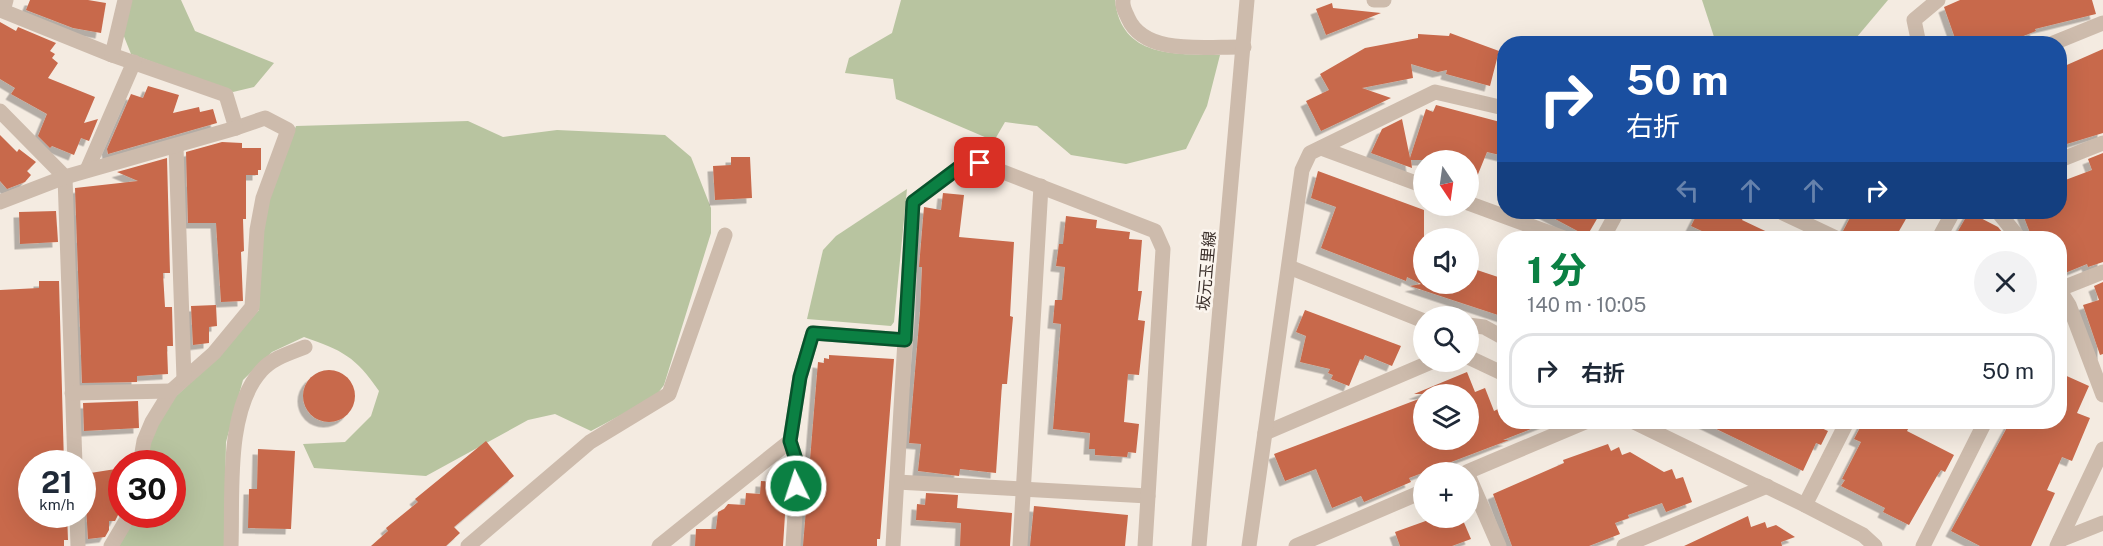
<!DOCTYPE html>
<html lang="ja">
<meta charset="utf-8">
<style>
body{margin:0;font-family:"Public Sans","Noto Sans JP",sans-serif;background:#f2f2f3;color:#1f2937;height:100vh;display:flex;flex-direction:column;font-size:22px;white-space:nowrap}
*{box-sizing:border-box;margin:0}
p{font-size:20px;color:#747a83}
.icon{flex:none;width:33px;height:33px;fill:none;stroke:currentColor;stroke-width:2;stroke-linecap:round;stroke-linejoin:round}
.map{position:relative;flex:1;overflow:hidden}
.panel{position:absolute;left:1497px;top:231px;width:570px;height:198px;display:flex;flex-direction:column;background:#fff;border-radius:24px;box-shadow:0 6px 24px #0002}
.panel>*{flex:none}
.banner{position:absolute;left:1497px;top:36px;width:570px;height:183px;border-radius:24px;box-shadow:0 6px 24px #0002;background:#1a4fa0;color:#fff;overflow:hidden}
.needle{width:39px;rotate:167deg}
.controls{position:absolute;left:1413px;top:150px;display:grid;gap:12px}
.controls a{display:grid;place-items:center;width:66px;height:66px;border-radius:50%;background:#fff;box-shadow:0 6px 24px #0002;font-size:30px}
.speed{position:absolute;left:18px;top:450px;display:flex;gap:12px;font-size:30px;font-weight:700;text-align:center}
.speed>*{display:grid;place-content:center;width:78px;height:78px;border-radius:50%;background:#fff;box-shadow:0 6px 24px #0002;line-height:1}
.speed small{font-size:15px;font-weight:400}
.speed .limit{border:9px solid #d22;background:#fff;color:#111}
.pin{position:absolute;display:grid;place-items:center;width:51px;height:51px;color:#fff;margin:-26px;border-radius:12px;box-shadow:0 3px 9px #0006}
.me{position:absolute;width:66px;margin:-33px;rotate:356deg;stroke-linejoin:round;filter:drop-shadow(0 0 4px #0008)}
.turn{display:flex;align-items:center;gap:21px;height:126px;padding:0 30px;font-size:27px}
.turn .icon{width:78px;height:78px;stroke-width:2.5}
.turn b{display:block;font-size:42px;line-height:51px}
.lanes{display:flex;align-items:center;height:57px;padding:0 30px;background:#0003;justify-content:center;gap:30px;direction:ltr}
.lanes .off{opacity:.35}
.round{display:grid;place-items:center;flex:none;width:63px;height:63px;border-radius:32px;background:#f2f2f3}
.overview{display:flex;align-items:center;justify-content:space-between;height:102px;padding:0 30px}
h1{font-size:36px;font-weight:800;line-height:45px;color:#0b8043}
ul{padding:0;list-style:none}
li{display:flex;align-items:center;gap:18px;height:75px;margin:0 12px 9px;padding:0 18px;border:3px solid #e0e1e3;border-radius:24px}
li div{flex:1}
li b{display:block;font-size:22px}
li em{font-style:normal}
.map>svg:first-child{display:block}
</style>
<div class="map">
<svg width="2103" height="546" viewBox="0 0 2103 546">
<defs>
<filter id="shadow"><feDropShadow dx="-5.5" dy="5.5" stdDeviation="0" flood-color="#0004"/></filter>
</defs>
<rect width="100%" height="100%" fill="#f4ebe1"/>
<g fill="#b8c4a0">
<path d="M131 0H181L195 31 274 63 254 87 233 92 131 54 123 34Z"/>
<path d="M901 0H1115C1121 58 1175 54 1220 55L1207 106 1186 149 1126 164 1071 155 1037 126 1005 122 994 141 896 99 893 79 845 73 849 58 892 33Z"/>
<path d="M1702 0H1888L1851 44 1716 43Z"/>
<path d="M468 121 503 137 557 130 665 135 691 157 711 208V233L664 385 655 397 591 431 555 414 528 420 426 476 314 468 303 444 345 442 371 416 379 391C356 357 342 350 304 337L272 352 243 380 226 442 224 546H117L137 515 172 514V464L144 463 152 431 173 399 204 370 259 310 260 254 268 200 296 126Z"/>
<path d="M907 189 894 322 891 326 807 319 823 250 836 236Z"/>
</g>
<g fill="#c8694b" filter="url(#shadow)">
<path d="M30 0H88L106 3 101 33 73 28 26 10Z"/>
<path d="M1960 0H2092L2096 14 2035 29 2036 31 2016 39 2017 44H1957L1944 7Z"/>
<path d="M1332 3 1333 8 1381 13 1326 35 1316 9Z"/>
<path d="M0 22 16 31 18 27 56 43 50 51 55 54 52 58 58 63 48 78 95 97 84 123 98 119 89 141 81 138 74 155 52 146 50 148 38 136 47 114 11 94 15 88 0 79Z"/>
<path d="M1450 33 1499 51 1490 86 1446 74 1447 70 1438 72 1411 64 1413 78 1362 88 1391 98 1321 131 1306 101 1329 90 1320 74 1365 48 1418 38V34L1449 36Z"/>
<path d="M2103 49V133L2060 146V68Z"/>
<path d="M148 86 179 95 173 113 199 107 200 112 213 109 217 123 108 154 107 149 131 94 143 98Z"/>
<path d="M1436 105 1504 123V156L1487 152 1470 194 1468 160H1411L1412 168 1371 153 1382 129 1402 119 1410 158 1426 109 1433 112Z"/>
<path d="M0 135 17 152 19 149 36 162 27 171 31 175 25 182 7 189 0 181Z"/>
<path d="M222 142 242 143V148H261V170H258V175H246V219H243L244 251 241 252 243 301 221 302 216 223H188L186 152Z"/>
<path d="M2103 153V262L2088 267 2087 264 2065 273 2060 258V238H2032L2022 212H2060V182L2092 170 2088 159Z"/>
<path d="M731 157H750L752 198 715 200 713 166 731 165Z"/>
<path d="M167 158 170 273H163L165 307H172L173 346H167L168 374 137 376V382L82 383 75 188 138 181 117 172Z"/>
<path d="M1318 171 1424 210V284H1468V267L1504 279V317L1410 286 1421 284 1407 277 1406 281 1321 248 1336 207 1311 198Z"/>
<path d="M943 193 964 195 959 237 1014 242 1010 316 1013 317 1007 384H1002L996 473 960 469 959 476 918 471 921 444 909 443 920 312 922 267H919L924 207 941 210Z"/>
<path d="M56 211 58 242 20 244 19 212Z"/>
<path d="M1542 212H1601L1587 236Z"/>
<path d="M1698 212H1746L1742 220 1780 238H1717L1691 226Z"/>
<path d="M1853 212H1910L1895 238H1846L1843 231Z"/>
<path d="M1969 212 1998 227 2007 238H1954Z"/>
<path d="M1066 216 1097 220 1096 228 1130 232 1129 239 1142 240 1138 291H1142L1138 320 1145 321 1139 375 1128 374 1124 422 1139 424 1136 453 1128 452 1127 457 1095 455V449H1089L1090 433 1053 429 1061 324 1053 323 1055 300H1062L1065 267 1056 266 1059 244H1063Z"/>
<path d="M39 281H59L64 464H32V514H67L68 540H64V546H0V290L39 288Z"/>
<path d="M2103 282V354L2100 355 2083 305 2099 300 2094 286Z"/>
<path d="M216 305 217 326 209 327V343L193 345 191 306Z"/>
<path d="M1305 310 1401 346 1392 366 1365 355 1363 360 1360 359 1349 386 1331 379 1333 375 1328 373 1330 369 1300 362 1306 336 1296 332Z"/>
<path d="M829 355 894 359 880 539H877V546H803L818 362 824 363V358L829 359Z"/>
<circle cx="329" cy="396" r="26"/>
<path d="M1467 372 1475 392 1485 388 1494 411 1504 406V422L1546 423 1503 440H1509L1409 478 1411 482 1364 502 1361 496 1332 508 1316 469 1285 481 1274 454 1424 397V440H1468V394H1414Z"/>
<path d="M2060 373 2089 386 2077 413 2090 418 2072 461 2062 457 2047 490 2055 493 2031 546H1980L1951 531 2010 422H2060Z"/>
<path d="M138 401 139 428 84 431 83 403Z"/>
<path d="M1702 422H1808L1828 431 1821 445 1816 443 1803 471Z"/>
<path d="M1863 422H1912L1907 431 1954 455 1945 472 1941 470 1937 476 1909 525 1883 512 1885 508 1841 486 1845 480 1842 479 1861 442 1854 439Z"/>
<path d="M486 441 514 476 454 527 460 533 446 546H371L388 531 386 528 418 502 415 499Z"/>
<path d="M1608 444 1611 451 1619 447 1622 455 1630 452 1664 472 1672 469 1676 479 1683 477 1692 502 1666 512 1662 503 1628 515 1629 518 1615 523 1620 534 1589 546H1512L1493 494 1564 463 1563 460Z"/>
<path d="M258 449 295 451 291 529 248 528 249 489H257Z"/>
<path d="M122 468 120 511 115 521H109V530L105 537 88 539 84 474Z"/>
<path d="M761 481 787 483 783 546H695L696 529H716L718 512 724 509 728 504 745 505 746 493 760 494Z"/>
<path d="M926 493 958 495 957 508 1012 513 1010 546H960L961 523 916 520 917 504 925 505Z"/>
<path d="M1034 506 1128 515 1125 546H1030Z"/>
<path d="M1748 516 1751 527 1765 522 1767 528 1776 525 1795 537 1781 542 1782 546H1684Z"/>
<path d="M1434 518H1462L1471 539 1452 546H1400L1395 532Z"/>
</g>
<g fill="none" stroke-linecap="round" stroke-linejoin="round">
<g stroke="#cdbbac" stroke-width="15">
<path d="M6 0 3 11 112 55 226 95 236 128 265 118 288 130 263 198 257 230 252 307 214 353 171 391 152 422 144 441 140 464"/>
<path d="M1123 0C1122 7 1125 11 1128 18 1145 57 1209 46 1244 47"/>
<path d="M1374 0H1384"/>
<path d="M1919 44 1914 20 1938 0"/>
<path d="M2051 44 2103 23"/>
<path d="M112 55 125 0"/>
<path d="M0 111 65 177 75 464"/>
<path d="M176 147 184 379"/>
<path d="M1321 148 1424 186"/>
<path d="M2060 160 2103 143"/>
<path d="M87 170 134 62"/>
<path d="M0 202 65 177 236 128"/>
<path d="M1468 203 1564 238"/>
<path d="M1781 212 1836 238"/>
<path d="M1998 212 2019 238"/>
<path d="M1603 238 1617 212"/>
<path d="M1939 238 1953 212"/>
<path d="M1289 267 1424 321"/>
<path d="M2060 289 2103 272"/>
<path d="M2060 291 2069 305 2103 395"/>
<path d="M1468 325 1484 327 1504 338"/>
<path d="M1468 357 1504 374"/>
<path d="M72 393 171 391"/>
<path d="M1634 422 1805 505 1863 535 1875 546"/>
<path d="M1265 433 1431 362"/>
<path d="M1467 472 1585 422"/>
<path d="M1468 475 1499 546"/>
<path d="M897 482 1148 496"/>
<path d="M1805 505 1847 422"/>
<path d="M77 514 78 546"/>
<path d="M2060 540 2103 523"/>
<path d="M111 546 130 514"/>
<path d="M231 546C233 496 225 411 261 371 272 358 290 353 305 347"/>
<path d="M468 546 590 442 669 394 725 235"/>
<path d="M659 546 790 441"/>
<path d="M793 546 798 466 790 441 800 377 813 333 905 340"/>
<path d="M893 546 913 202 961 166 980 163 1155 231 1163 249 1145 546"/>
<path d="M1020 546 1041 186"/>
<path d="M1199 546 1247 0"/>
<path d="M1249 546 1302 170 1310 153 1435 92 1504 108"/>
<path d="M1296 546 1424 491"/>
<path d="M1624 546 1767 486"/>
<path d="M1923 546 1985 422"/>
<path d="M2057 546 2103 449"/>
</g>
</g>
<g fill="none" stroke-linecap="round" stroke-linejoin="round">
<defs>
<path id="route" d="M796 486 798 466 790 441 800 377 813 333 905 340 913 202 961 166 980 163"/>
</defs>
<use href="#route" stroke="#07532c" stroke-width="15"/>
<use href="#route" stroke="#0b8043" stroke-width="10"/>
</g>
<g text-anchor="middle" stroke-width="5" stroke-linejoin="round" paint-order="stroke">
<g font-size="16" fill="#3b302b" stroke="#fbf5ee">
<text transform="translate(1206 271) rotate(-85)" y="6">坂元玉里線</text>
</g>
</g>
</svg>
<div class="controls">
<a><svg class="needle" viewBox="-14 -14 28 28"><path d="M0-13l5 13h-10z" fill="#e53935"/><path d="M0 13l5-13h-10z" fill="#747a83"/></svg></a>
<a><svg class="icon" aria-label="sound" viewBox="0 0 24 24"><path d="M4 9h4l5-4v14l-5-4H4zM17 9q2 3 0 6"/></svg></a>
<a><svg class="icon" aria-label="search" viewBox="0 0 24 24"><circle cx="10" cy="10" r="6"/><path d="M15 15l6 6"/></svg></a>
<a><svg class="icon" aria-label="layers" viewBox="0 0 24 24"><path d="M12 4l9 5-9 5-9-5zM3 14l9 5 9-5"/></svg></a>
<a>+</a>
</div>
<div class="speed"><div>21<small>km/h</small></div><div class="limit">30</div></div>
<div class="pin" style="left:980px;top:163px;background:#d93025"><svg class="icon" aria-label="arrive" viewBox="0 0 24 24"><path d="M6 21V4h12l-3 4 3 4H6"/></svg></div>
<svg class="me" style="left:796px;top:486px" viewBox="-20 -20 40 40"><circle r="17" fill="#0b8043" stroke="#fff" stroke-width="3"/><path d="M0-11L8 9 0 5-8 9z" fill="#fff"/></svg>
<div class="banner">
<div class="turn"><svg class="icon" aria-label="right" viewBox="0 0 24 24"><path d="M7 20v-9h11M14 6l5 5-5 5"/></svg><div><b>50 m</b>右折</div></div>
<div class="lanes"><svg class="icon off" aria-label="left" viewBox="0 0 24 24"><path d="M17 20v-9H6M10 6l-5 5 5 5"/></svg><svg class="icon off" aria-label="ahead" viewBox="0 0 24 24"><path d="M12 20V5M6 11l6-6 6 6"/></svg><svg class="icon off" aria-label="ahead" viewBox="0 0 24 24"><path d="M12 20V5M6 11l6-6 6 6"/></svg><svg class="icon" aria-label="right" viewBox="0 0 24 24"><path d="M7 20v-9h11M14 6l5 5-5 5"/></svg></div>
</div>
<section class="panel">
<div class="overview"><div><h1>1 分</h1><p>140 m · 10:05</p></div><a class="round"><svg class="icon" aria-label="close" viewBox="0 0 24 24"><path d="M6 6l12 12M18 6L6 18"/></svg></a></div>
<ul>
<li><svg class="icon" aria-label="right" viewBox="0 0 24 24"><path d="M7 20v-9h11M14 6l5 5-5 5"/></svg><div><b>右折</b></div><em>50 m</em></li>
</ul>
</section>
</div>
